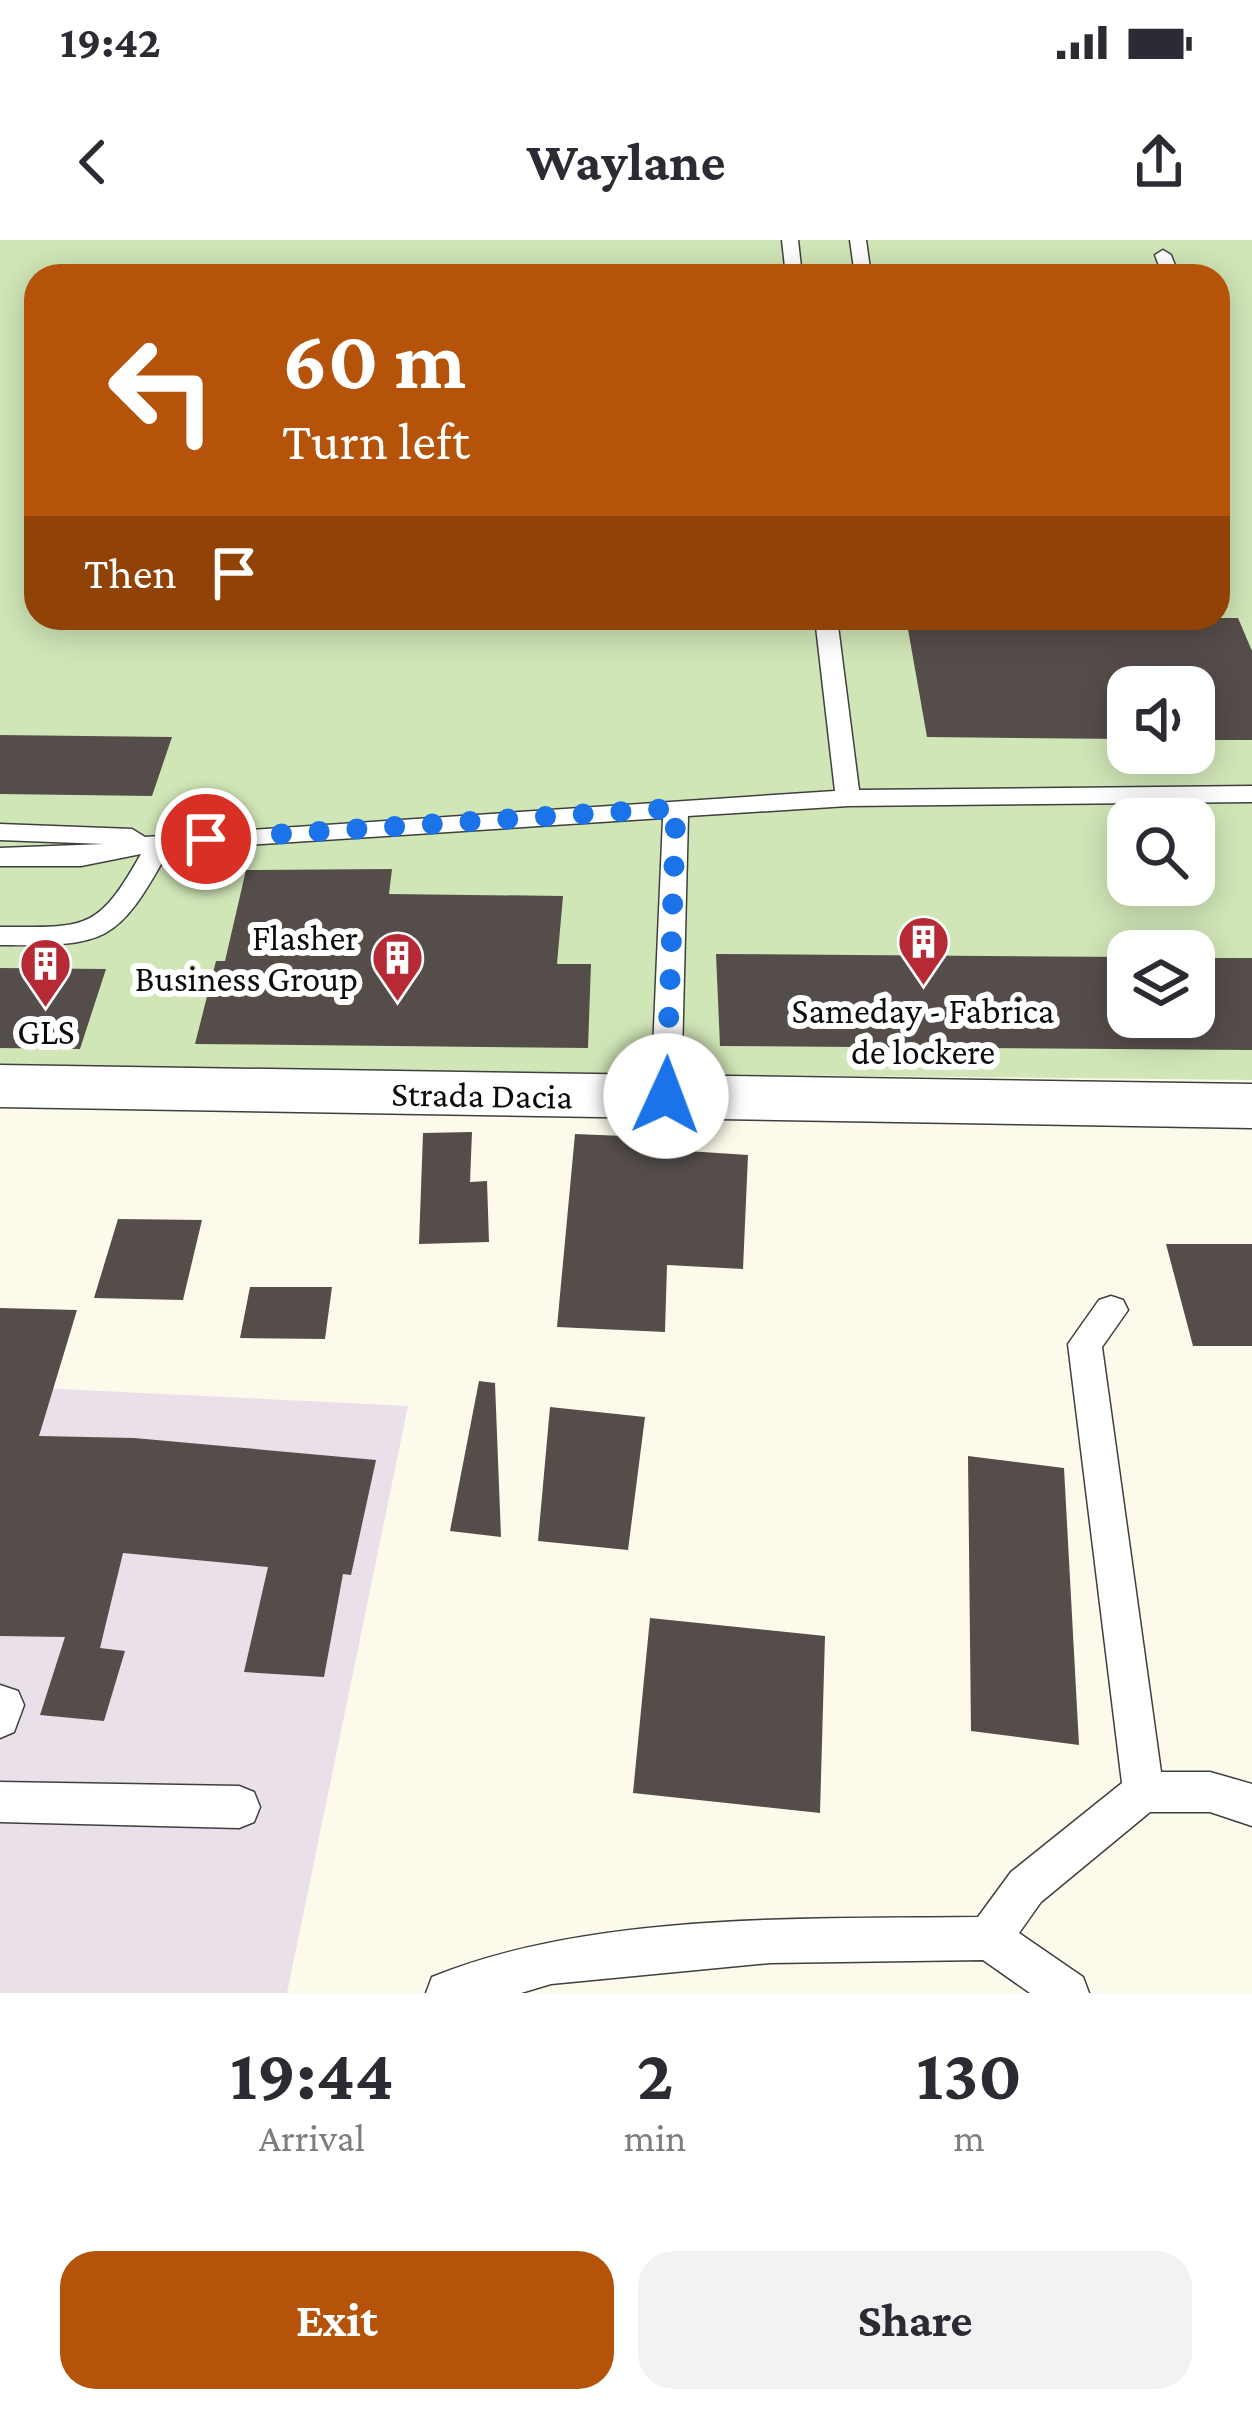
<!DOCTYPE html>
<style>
body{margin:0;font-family:"Crimson Pro",serif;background:#f2f2f3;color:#2b2b33;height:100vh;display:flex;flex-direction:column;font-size:45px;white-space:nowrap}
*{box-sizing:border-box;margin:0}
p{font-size:39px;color:#7c7c81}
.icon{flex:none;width:66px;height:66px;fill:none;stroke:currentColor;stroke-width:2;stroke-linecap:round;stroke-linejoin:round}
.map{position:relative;height:1753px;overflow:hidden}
.side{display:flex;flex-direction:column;background:#fff;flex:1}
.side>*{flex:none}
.guide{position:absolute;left:24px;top:24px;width:1206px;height:366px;border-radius:36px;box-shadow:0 6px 30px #0003;background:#b45309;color:#fff;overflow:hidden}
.controls{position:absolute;left:1107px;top:426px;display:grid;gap:24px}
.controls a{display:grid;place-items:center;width:108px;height:108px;border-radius:24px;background:#fff;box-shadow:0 6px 30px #0003;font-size:60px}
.pin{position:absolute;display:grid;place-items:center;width:102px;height:102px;color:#fff;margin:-51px;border:6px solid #fff;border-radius:50%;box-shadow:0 3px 12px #0007}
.me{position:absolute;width:132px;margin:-66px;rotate:2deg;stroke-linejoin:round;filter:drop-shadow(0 0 9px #0008)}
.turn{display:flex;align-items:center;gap:42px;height:252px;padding:0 60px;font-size:54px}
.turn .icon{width:156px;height:156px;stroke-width:2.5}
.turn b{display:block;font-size:84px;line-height:102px}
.then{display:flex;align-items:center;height:114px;padding:0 60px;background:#0003;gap:24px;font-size:45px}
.eta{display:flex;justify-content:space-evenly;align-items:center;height:204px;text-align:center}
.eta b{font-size:72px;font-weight:700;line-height:84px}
.cta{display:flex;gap:24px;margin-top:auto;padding:24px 60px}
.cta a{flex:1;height:138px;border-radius:36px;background:#b45309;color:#fff;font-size:48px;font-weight:700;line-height:138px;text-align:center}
.cta a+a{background:#f2f2f3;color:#2b2b33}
.status{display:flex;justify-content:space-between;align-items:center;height:84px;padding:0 60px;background:#fff;direction:ltr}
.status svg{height:33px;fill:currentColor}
header{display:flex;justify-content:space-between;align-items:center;height:156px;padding:0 60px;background:#fff;font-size:54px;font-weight:700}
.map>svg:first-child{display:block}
</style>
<div class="status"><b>19:42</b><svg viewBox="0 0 49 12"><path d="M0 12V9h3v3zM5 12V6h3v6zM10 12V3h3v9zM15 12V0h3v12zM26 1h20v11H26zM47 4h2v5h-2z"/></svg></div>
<header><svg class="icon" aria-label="back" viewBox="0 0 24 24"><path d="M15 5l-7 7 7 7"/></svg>Waylane<svg class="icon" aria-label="share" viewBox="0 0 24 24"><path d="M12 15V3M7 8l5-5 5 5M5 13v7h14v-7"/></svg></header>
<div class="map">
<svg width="1252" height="1753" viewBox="0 0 1252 1753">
<rect width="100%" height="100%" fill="#fefaeb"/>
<path fill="#e9e0ea" d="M0 1146 408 1166 287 1753H0Z"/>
<path fill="#d1e6b7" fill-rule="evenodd" d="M0 0H1252V840L0 827ZM36 36H1218V378H36ZM1128 447H1194V513H1128ZM1128 579H1194V645H1128ZM1128 711H1194V777H1128Z"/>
<g fill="#544d49">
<path d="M906 378H1238L1252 411V500H1194V447H1128V499L927 497Z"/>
<path d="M0 495 172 497 152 556 0 554Z"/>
<path d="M392 629 389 654 563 656 557 724H591L588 808 195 804 216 721H225L246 630Z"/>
<path d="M716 714 1128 717V777H1194V718H1252V810L720 806Z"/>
<path d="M0 728 106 729 80 809 0 808Z"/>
<path d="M472 892 470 942 487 941 489 1002 419 1004 423 893Z"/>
<path d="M575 894 672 898V910L748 915 743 1029 667 1025 665 1092 557 1087Z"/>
<path d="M118 979 202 980 183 1060 94 1058Z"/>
<path d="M1166 1004H1252V1106H1193Z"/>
<path d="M250 1047H332L325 1099 240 1098Z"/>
<path d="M0 1068 77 1070 39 1196 134 1198 376 1220 351 1335 343 1334 324 1437 244 1432 268 1327 123 1313 100 1408 125 1411 104 1481 40 1475 65 1397 0 1396Z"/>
<path d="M479 1141 495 1143 501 1297 450 1291Z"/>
<path d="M550 1167 645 1177 628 1310 538 1301Z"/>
<path d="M968 1216 1064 1228 1079 1505 971 1491Z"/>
<path d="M650 1378 825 1396 820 1573 633 1553Z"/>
</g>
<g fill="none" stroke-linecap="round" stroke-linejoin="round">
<defs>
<g id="lane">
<path d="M782 0H798L802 36H786Z"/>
<path d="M850 0H866L871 36H855Z"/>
<path d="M1163 10 1171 15 1179 36H1163L1155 15Z"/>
<path d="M815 378H837L859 550 1252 546V562L848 566 688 576 681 856 676 864H656L651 856 663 578 169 610C117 704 107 706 0 705V687C86 687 97 692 141 614L81 626H0V608L104 604 0 600V584L132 589 145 597 835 551Z"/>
<path d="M1111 1056 1123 1060 1128 1070 1102 1107 1161 1532H1210L1252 1544V1586L1210 1572H1150L1041 1662 1019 1693 1083 1737 1089 1753H1030L983 1720 770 1723 551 1744 521 1753H426L432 1737C591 1672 808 1679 978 1677L1011 1632 1122 1543 1068 1104 1099 1060Z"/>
<path d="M0 1445 18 1451 24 1465 14 1492 0 1498Z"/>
<path d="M0 1542 239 1546 254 1552 260 1567 254 1582 239 1588 0 1582Z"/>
</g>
<path id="street" d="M0 825 1252 844V888L0 867Z"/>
</defs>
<use href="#lane" stroke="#3f3f3f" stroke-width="3"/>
<use href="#street" stroke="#3f3f3f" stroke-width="3"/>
<use href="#lane" fill="#fff" fill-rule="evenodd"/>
<use href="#street" fill="#fff" fill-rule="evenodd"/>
</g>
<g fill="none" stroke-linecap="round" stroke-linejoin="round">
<path stroke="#1a73e8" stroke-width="21" stroke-dasharray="0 37.8" d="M206 599 676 568 666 856"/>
</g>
<defs>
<symbol id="building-pin" viewBox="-11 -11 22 30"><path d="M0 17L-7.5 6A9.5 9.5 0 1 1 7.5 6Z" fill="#b52a34" stroke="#fff"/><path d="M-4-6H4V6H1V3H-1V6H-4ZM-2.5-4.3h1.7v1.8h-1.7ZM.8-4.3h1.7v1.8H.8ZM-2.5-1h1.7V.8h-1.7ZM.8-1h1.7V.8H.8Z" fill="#fff"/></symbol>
</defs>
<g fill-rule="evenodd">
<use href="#building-pin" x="894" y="672" width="59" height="81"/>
<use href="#building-pin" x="368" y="688" width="59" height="81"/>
<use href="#building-pin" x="16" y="694" width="59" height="81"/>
</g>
<g text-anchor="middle" stroke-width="12" stroke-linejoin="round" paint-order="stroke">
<g font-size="36" fill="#0c0c0c" stroke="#fff">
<text x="358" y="710" text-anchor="end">Flasher<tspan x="358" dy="41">Business Group</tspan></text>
<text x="923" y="783">Sameday - Fabrica<tspan x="923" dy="41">de lockere</tspan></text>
<text x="46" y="804">GLS</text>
</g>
<g font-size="36" fill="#0c0c0c" stroke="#fff">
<text transform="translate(482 854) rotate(1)" y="13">Strada Dacia</text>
</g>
</g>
</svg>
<div class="controls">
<a><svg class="icon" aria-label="sound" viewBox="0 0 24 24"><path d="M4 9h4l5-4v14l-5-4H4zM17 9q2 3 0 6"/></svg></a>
<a><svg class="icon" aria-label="search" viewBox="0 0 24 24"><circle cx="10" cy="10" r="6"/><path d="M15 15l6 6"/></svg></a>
<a><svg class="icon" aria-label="layers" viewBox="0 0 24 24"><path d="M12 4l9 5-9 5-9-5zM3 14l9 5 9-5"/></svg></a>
</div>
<div class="pin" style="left:206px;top:599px;background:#d93025"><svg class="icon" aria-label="arrive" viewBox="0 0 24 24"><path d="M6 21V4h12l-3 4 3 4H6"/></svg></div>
<svg class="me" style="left:666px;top:856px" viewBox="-20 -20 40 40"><circle r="19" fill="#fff"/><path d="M0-13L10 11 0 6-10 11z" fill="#1a73e8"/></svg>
<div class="guide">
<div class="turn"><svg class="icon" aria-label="left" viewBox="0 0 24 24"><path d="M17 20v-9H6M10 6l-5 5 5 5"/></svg><div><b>60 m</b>Turn left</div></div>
<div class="then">Then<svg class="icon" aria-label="arrive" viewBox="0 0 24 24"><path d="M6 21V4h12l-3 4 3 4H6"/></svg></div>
</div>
</div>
<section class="side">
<div class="eta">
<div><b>19:44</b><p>Arrival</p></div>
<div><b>2</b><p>min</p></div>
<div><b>130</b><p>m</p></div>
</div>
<div class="cta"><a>Exit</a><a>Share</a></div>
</section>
